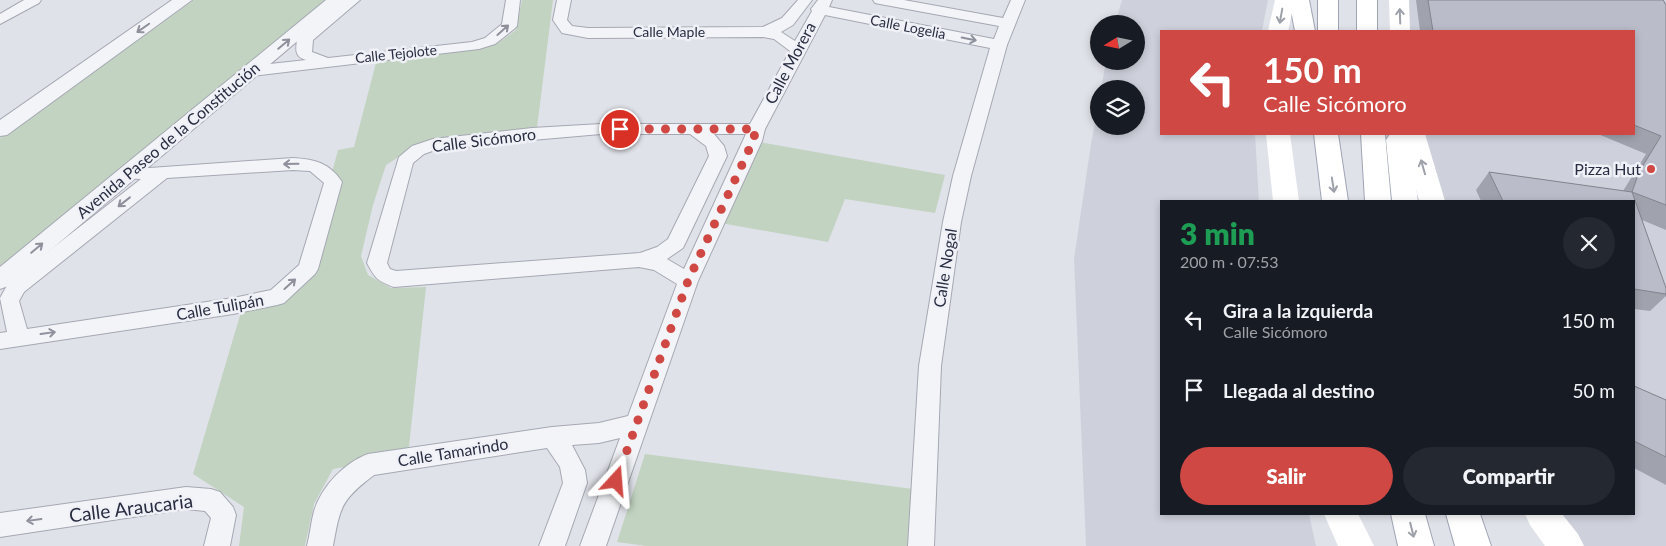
<!DOCTYPE html>
<html lang="es">
<meta charset="utf-8">
<style>
body{margin:0;font-family:Lato,sans-serif;background:#242831;color:#f1f3f6;height:100vh;display:flex;flex-direction:column;font-size:19px;white-space:nowrap}
*{box-sizing:border-box;margin:0}
p{font-size:16px;color:#9ea1a6}
.icon{flex:none;width:28px;height:28px;fill:none;stroke:currentColor;stroke-width:2;stroke-linecap:round;stroke-linejoin:round}
.map{position:relative;flex:1;overflow:hidden}
.drawer{position:absolute;left:1160px;top:200px;width:475px;height:315px;display:flex;flex-direction:column;background:#171b24;border-radius:0px;box-shadow:0 2px 8px #0003}
.drawer>*{flex:none}
.top-card{position:absolute;left:1160px;top:30px;width:475px;height:105px;border-radius:0px;box-shadow:0 2px 8px #0003;background:#cf4844;color:#fff;overflow:hidden}
.needle{width:32px;rotate:260deg}
.controls{position:absolute;left:1090px;top:15px;display:grid;gap:10px}
.controls a{display:grid;place-items:center;width:55px;height:55px;border-radius:50%;background:#171b24;box-shadow:0 2px 8px #0003;font-size:25px}
.pin{position:absolute;display:grid;place-items:center;width:42px;height:42px;color:#fff;margin:-21px;border:2px solid #fff;border-radius:50%;box-shadow:0 1px 5px #0007}
.me{position:absolute;width:55px;margin:-28px;rotate:19deg;stroke-linejoin:round;filter:drop-shadow(0 0 4px #0008)}
.turn{display:flex;align-items:center;gap:18px;height:105px;padding:0 20px;font-size:22px}
.turn .icon{width:65px;height:65px;stroke-width:2.5}
.turn b{display:block;font-size:35px;line-height:42px}
.round{display:grid;place-items:center;flex:none;width:52px;height:52px;border-radius:26px;background:#242831}
.summary{display:flex;align-items:center;justify-content:space-between;height:85px;padding:0 20px}
h1{font-size:30px;font-weight:800;line-height:38px;color:#1e9e55}
.cta{display:flex;gap:10px;margin-top:auto;padding:10px 20px}
.cta a{flex:1;height:58px;border-radius:30px;background:#cf4844;color:#fff;font-size:20px;font-weight:800;line-height:58px;text-align:center}
.cta a+a{background:#242831;color:#f1f3f6}
ul{padding:0;list-style:none}
li{display:flex;align-items:center;gap:15px;height:70px;padding:0 20px}
li div{flex:1}
li b{display:block;font-size:19px}
li em{font-style:normal}
.map>svg:first-child{display:block}
</style>
<div class="map">
<svg width="1666" height="546" viewBox="0 0 1666 546">
<rect width="100%" height="100%" fill="#e0e2e9"/>
<g fill="#ced1db">
<path d="M1122 0H1268L1262 31H1161V134H1255L1259 201H1161V514H1309L1316 546H1086L1074 259 1091 144 1099 101V126H1136V89H1101L1106 61H1136V24H1115Z"/>
<path d="M1399 0H1666V546H1566L1542 514H1634V201H1432L1413 134H1634V31H1400Z"/>
</g>
<g fill="#c2d3c1">
<path d="M194 0H328L0 274V138Z"/>
<path d="M522 0H553L537 128 410 150 386 165 373 205 361 256 368 275 391 288 426 287 408 456 333 469 314 504 305 546H239L244 507 193 474 241 312 305 273 338 150 354 147 377 59 440 53 498 43 516 30Z"/>
<path d="M753 141 945 175 935 213 845 199 828 242 715 222Z"/>
<path d="M645 454 913 489 908 546H646L617 542Z"/>
</g>
<g fill="none" stroke-linecap="round" stroke-linejoin="round">
<defs>
<g id="minor">
<path d="M24 0H41L39 3 0 24V14Z"/>
<path d="M344 0H360L313 40 312 52 328 58 472 42 485 38 502 24 506 0H520L517 26 514 29 495 44 479 49 251 76 245 74 243 71 245 68 251 66 306 60C294 56 296 50 297 39Z"/>
<path d="M557 0H571L567 20 572 26 588 28 763 27 782 18 798 0H812L793 25 781 32 795 41 812 11 811 9 818 0H832L829 7 994 39 999 26 880 4 875 3 873 0H904L1003 18 1011 0H1025L1007 45 971 176 961 222 941 366 934 546H908L919 366 943 222 953 176 990 48 825 15 765 129 762 141 698 281 606 546H580L620 438 599 443 572 445 585 470 587 483 565 546H539L563 483 560 467 547 448 374 475C341 500 340 507 333 546H307C310 534 311 522 314 511 322 486 344 463 368 454L552 427 599 423 628 416 677 284 654 270 639 267 394 287C377 281 375 278 367 263L399 157 412 146 433 139 532 128 601 124H750L790 51 774 39 763 37 588 38 562 33 553 20ZM601 134H690L706 146 709 156 668 239 657 247 640 253 396 271 390 269 387 263 413 163 424 154 435 150 532 140ZM714 134H746L684 269 667 259 683 248 727 156 724 146Z"/>
<path d="M293 158C314 159 330 163 342 182L318 269 315 274 284 303 277 305 233 314 0 349V333L7 332 0 298 9 282 141 179 121 178 118 174 121 170ZM293 170 310 171 324 183 299 265 271 290 233 298 27 329 19 301 24 292 167 178Z"/>
<path d="M186 487 211 489 220 492 233 507 236 515 230 546H204L211 518 205 511 186 509 0 537V513Z"/>
</g>
<g id="tertiary">
<path d="M172 0H192L7 135 0 136V120Z"/>
<path d="M326 0H346L8 286 0 289V267Z"/>
</g>
<g id="primary">
<path d="M1289 0H1309L1315 31H1295Z"/>
<rect x="1318" y="0" width="20" height="31"/>
<rect x="1357" y="0" width="20" height="31"/>
<path d="M1314 134H1338L1348 201H1322Z"/>
<path d="M1361 134H1385L1391 201H1365Z"/>
<path d="M1390 134H1414L1410 140 1418 201H1392L1386 140Z"/>
<path d="M1391 514H1425L1434 546H1398Z"/>
<path d="M1446 514H1480L1491 546H1455Z"/>
</g>
</defs>
<use href="#minor" stroke="#a5a8b3" stroke-width="2"/>
<use href="#tertiary" stroke="#a5a8b3" stroke-width="2"/>
<use href="#primary" stroke="#9fa4b5" stroke-width="2"/>
<use href="#minor" fill="#f3f4f7" fill-rule="evenodd"/>
<use href="#tertiary" fill="#f3f4f7" fill-rule="evenodd"/>
<g fill="#fff" fill-rule="evenodd">
<path d="M1275 0H1295L1288 31H1268Z"/>
<path d="M1389 0H1409L1410 31H1390Z"/>
<path d="M1266 134H1290L1299 201H1273Z"/>
<path d="M1401 134H1425L1445 201H1419Z"/>
<path d="M1324 514H1358L1374 546H1338Z"/>
<path d="M1525 514H1562L1578 534 1584 546H1545L1530 525Z"/>
</g>
<use href="#primary" fill="#fff" fill-rule="evenodd"/>
</g>
<g fill="#a0a3ad">
<path d="M1416 0H1663L1666 5V230L1642 220 1666 288V296L1650 311 1634 309V201H1481L1476 190 1489 172 1623 191 1646 154 1598 134H1634V31H1420Z"/>
<path d="M1634 386 1666 400V485L1634 468Z"/>
</g>
<g fill="#babdc9" stroke="#82848d">
<path d="M1428 0H1663L1666 5V205L1632 192 1639 172 1661 136 1634 125V31H1433Z"/>
<path d="M1489 172 1632 192 1666 288V294L1634 289V201H1503Z"/>
<path d="M1634 386 1666 400V457L1634 441Z"/>
</g>
<defs><path id="oneway-shaft" d="M-6 0H5M1.5-3L5.5 0L1.5 3" fill="none" stroke-width="1.6" stroke-linecap="round" stroke-linejoin="round" transform="scale(1.25)"/></defs>
<g stroke="#9ea0aa">
<use href="#oneway-shaft" transform="translate(1281 16) rotate(100)"/>
<use href="#oneway-shaft" transform="translate(1400 16) rotate(-92)"/>
<use href="#oneway-shaft" transform="translate(1423 167) rotate(-106)"/>
<use href="#oneway-shaft" transform="translate(1333 185) rotate(81)"/>
<use href="#oneway-shaft" transform="translate(1412 530) rotate(76)"/>
</g>
<g stroke="#8e909c">
<use href="#oneway-shaft" transform="translate(143 28) rotate(145)"/>
<use href="#oneway-shaft" transform="translate(503 30) rotate(-42)"/>
<use href="#oneway-shaft" transform="translate(969 39) rotate(11)"/>
<use href="#oneway-shaft" transform="translate(284 44) rotate(-40)"/>
<use href="#oneway-shaft" transform="translate(291 164) rotate(179)"/>
<use href="#oneway-shaft" transform="translate(124 202) rotate(142)"/>
<use href="#oneway-shaft" transform="translate(37 248) rotate(-40)"/>
<use href="#oneway-shaft" transform="translate(290 284) rotate(-42)"/>
<use href="#oneway-shaft" transform="translate(48 333) rotate(-8)"/>
<use href="#oneway-shaft" transform="translate(34 520) rotate(172)"/>
</g>
<g fill="none" stroke-linecap="round" stroke-linejoin="round">
<path stroke="#cf4844" stroke-width="9" stroke-dasharray="0 16.2" d="M616 481 688 281 753 141 756 129H620"/>
</g>
<circle fill="#cf4844" stroke="#f0f1f7" stroke-width="2" cx="1651" cy="169" r="5"/>
<g text-anchor="middle" stroke-width="5" stroke-linejoin="round" paint-order="stroke">
<g font-size="14" fill="#282d41" stroke="#f0f1f7">
<text transform="translate(908 27) rotate(11)" y="5">Calle Logelia</text>
<text x="669" y="37">Calle Maple</text>
<text transform="translate(396 54) rotate(-6)" y="5">Calle Tejolote</text>
</g>
<g font-size="16" fill="#282d41" stroke="#f0f1f7">
<text transform="translate(790 63) rotate(-62)" y="6">Calle Morera</text>
<text transform="translate(168 140) rotate(-40)" y="6">Avenida Paseo de la Constitución</text>
<text transform="translate(484 140) rotate(-7)" y="6">Calle Sicómoro</text>
<text transform="translate(945 268) rotate(-81)" y="6">Calle Nogal</text>
<text transform="translate(220 307) rotate(-10)" y="6">Calle Tulipán</text>
<text transform="translate(453 452) rotate(-9)" y="6">Calle Tamarindo</text>
</g>
<g font-size="16" fill="#282d41" stroke="#f0f1f7" text-anchor="end">
<text x="1641" y="175">Pizza Hut</text>
</g>
<g font-size="19" fill="#282d41" stroke="#f0f1f7">
<text transform="translate(131 508) rotate(-7)" y="7">Calle Araucaria</text>
</g>
</g>
</svg>
<div class="controls">
<a><svg class="needle" viewBox="-14 -14 28 28"><path d="M0-13l5 13h-10z" fill="#e53935"/><path d="M0 13l5-13h-10z" fill="#9ea1a6"/></svg></a>
<a><svg class="icon" aria-label="layers" viewBox="0 0 24 24"><path d="M12 4l9 5-9 5-9-5zM3 14l9 5 9-5"/></svg></a>
</div>
<div class="pin" style="left:620px;top:129px;background:#d93025"><svg class="icon" aria-label="arrive" viewBox="0 0 24 24"><path d="M6 21V4h12l-3 4 3 4H6"/></svg></div>
<svg class="me" style="left:616px;top:481px" viewBox="-20 -20 40 40"><path d="M0-17L14 15 0 8-14 15z" fill="#cf4844" stroke="#fff" stroke-width="4"/></svg>
<div class="top-card">
<div class="turn"><svg class="icon" aria-label="left" viewBox="0 0 24 24"><path d="M17 20v-9H6M10 6l-5 5 5 5"/></svg><div><b>150 m</b>Calle Sicómoro</div></div>
</div>
<section class="drawer">
<div class="summary"><div><h1>3 min</h1><p>200 m · 07:53</p></div><a class="round"><svg class="icon" aria-label="close" viewBox="0 0 24 24"><path d="M6 6l12 12M18 6L6 18"/></svg></a></div>
<ul>
<li><svg class="icon" aria-label="left" viewBox="0 0 24 24"><path d="M17 20v-9H6M10 6l-5 5 5 5"/></svg><div><b>Gira a la izquierda</b><p>Calle Sicómoro</p></div><em>150 m</em></li>
<li><svg class="icon" aria-label="arrive" viewBox="0 0 24 24"><path d="M6 21V4h12l-3 4 3 4H6"/></svg><div><b>Llegada al destino</b></div><em>50 m</em></li>
</ul>
<div class="cta"><a>Salir</a><a>Compartir</a></div>
</section>
</div>
